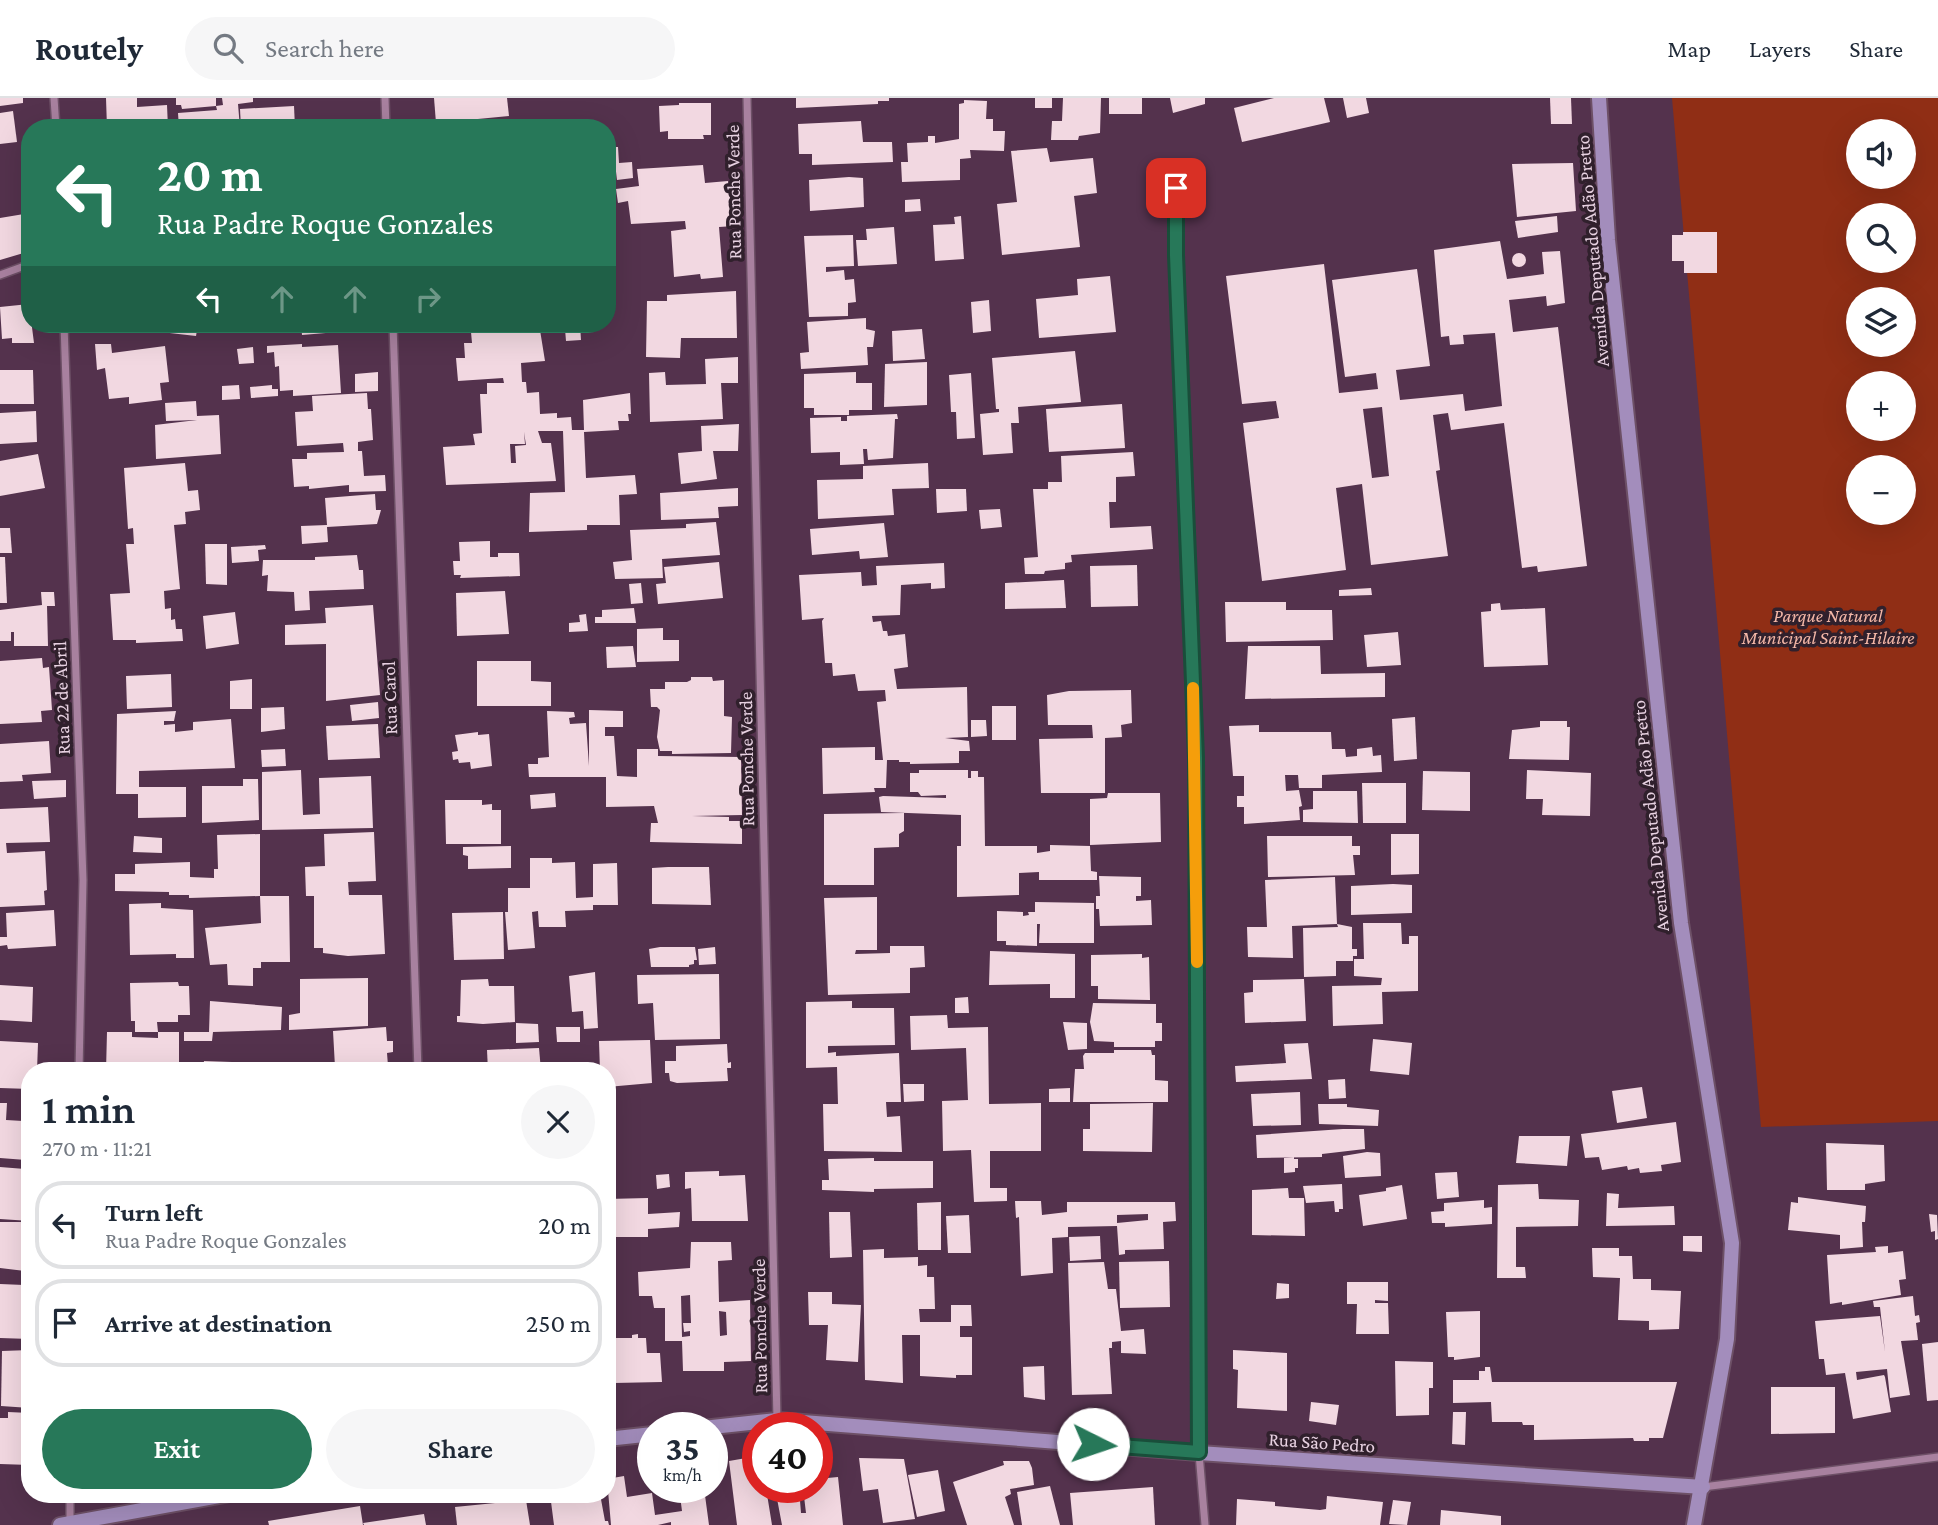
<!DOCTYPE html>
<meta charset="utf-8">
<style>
body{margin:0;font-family:"Crimson Pro",serif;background:#f6f6f7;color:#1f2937;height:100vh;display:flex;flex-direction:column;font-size:26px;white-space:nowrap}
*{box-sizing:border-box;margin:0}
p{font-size:23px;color:#747a83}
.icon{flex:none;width:38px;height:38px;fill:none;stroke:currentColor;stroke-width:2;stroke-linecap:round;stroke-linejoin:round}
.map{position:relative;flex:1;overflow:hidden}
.side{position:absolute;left:21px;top:964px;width:595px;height:441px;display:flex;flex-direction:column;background:#fff;border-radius:28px;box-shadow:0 7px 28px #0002}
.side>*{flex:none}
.hud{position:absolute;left:21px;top:21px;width:595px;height:214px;border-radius:28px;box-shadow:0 7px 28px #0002;background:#277859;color:#fff;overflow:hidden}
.fabs{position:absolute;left:1846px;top:21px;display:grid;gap:14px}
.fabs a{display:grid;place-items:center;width:70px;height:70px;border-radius:50%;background:#fff;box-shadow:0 7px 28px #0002;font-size:35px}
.speed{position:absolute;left:637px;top:1314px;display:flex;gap:14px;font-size:35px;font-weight:700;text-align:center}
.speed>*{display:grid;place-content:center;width:91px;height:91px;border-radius:50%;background:#fff;box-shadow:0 7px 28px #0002;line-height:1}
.speed small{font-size:18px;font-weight:400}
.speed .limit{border:10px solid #d22;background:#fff;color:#111}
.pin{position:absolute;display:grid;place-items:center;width:60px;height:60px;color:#fff;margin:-30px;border-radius:14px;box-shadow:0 4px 10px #0006}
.me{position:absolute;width:77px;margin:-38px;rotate:94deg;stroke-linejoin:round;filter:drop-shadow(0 0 5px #0008)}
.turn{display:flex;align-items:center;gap:24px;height:147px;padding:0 21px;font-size:32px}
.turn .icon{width:91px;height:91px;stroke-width:2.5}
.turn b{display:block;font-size:49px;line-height:60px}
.lanes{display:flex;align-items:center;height:66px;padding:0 21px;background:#0003;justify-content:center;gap:35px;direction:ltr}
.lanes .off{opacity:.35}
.round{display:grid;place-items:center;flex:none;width:74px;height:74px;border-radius:37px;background:#f6f6f7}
.overview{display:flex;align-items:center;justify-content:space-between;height:119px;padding:0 21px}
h1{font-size:42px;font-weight:600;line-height:52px}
.primary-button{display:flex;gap:14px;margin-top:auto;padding:14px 21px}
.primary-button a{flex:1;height:80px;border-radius:42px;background:#277859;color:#fff;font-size:28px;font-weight:600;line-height:80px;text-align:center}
.primary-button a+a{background:#f6f6f7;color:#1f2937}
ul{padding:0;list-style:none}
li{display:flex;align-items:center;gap:21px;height:88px;margin:0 14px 10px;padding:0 7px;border:4px solid #e0e1e3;border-radius:28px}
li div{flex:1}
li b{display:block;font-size:26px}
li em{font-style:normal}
header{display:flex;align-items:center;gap:42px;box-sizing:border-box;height:98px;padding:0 35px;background:#fff;border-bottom:2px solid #e0e1e3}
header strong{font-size:33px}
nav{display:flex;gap:38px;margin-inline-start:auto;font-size:24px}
.search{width:490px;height:63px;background:#f6f6f7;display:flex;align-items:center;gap:18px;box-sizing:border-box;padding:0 24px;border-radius:38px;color:#747a83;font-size:26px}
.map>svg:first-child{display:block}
</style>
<header>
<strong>Routely</strong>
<div class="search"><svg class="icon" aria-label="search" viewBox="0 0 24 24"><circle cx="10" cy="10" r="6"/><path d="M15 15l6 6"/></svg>Search here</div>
<nav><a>Map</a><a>Layers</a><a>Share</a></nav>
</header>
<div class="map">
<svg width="1938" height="1427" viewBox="0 0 1938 1427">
<rect width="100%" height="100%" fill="#54324d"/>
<path fill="#902e15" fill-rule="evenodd" d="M1672 0H1938V1023L1761 1029ZM1858 33H1904V79H1858ZM1858 117H1904V163H1858ZM1858 201H1904V247H1858ZM1858 285H1904V331H1858ZM1858 369H1904V415H1858Z"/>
<g fill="#f2d8e1" fill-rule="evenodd">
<path d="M0 0H23V5L0 8Z"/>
<path d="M106 0H137V9L167 7 168 30H107Z"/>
<path d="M176 0H216V8L182 11 181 7H176Z"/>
<path d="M222 0H253V4L238 6 240 30H179L178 15 217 12 216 8 223 7Z"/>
<path d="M434 0H507L509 18 436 25Z"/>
<path d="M796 0H889V3H878V6L796 10Z"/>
<rect x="1035" y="0" width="17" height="10"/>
<path d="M1063 0H1101L1100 35 1079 38 1078 42H1051L1052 23H1062Z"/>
<rect x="1109" y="0" width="33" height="16"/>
<path d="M1170 0H1205V6L1173 15Z"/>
<path d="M1274 0H1324L1330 24 1242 44 1234 10Z"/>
<path d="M1343 0H1366L1369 15 1347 20Z"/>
<path d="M1550 0H1571L1572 26H1551Z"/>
<path d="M964 2 987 3 986 21H993V33H1005L1004 53 970 52 971 60 960 61V82L902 84 901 64H908L907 45 928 44V38H935V45L959 41V6L964 5Z"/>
<path d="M679 5H711V37H703L704 41H668V33L660 34 659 8 679 7Z"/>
<path d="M294 8 295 30H241L240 11Z"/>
<path d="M13 13 17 44 0 46V15Z"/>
<path d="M861 23 863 44H892L893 64 812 67V56H799L798 26Z"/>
<path d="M607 49H618L619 65 632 64 633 80 617 82 615 65 607 66Z"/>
<path d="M1047 50 1050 64 1093 60 1097 95 1074 98 1080 149 1002 157 997 106 1017 104 1011 53Z"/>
<path d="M1573 65 1576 113 1517 119 1512 66Z"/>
<path d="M703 67 705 85 728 83 734 128 719 129 723 179 701 181 700 176 674 179 671 133 686 131 685 123 631 126 628 103 618 105 616 91 639 88 637 71Z"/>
<path d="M849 79 863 80 864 109 810 113 809 82Z"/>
<path d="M920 101 921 113 905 114V102Z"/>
<path d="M24 116 27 129 21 130 27 154 0 162V120Z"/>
<path d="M961 118 964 161 935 163 933 127 955 126 954 119Z"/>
<path d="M1557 118 1558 134 1518 140 1515 123Z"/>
<path d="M894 129 897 166 858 168 856 142H867L866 131Z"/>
<path d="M1683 134H1717V175H1684V163H1672V137H1683Z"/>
<path d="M853 137 854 168 826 169V174L844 172 845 182 854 181 856 204 848 205V218L809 219 804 138Z"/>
<path d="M1500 143 1507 181 1544 176 1542 154 1560 153 1565 205 1547 208 1546 198 1509 202 1513 234 1558 229 1587 468 1538 474 1537 468 1522 470 1504 325 1451 332 1448 315 1433 317 1440 372 1436 373 1448 458 1371 467 1362 386 1336 390 1346 472 1262 483 1243 325 1279 320 1276 303 1242 306 1226 178 1324 166 1339 295 1378 291 1376 275 1345 279 1332 182 1417 171 1430 268 1396 272 1400 302 1463 296 1465 313 1502 308 1495 235 1463 237 1464 246 1450 247 1449 238 1441 239 1434 152ZM1382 309 1389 378 1372 380 1363 311Z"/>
<circle cx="1519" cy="162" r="7"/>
<path d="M1110 178 1116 234 1039 240 1036 201 1078 197 1077 181Z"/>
<path d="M736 193 737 240H681L680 260 646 259 647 203H667V197Z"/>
<path d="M989 202 991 233 973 235 971 204Z"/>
<path d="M29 206 34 245H12V240L2 241 0 209Z"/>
<path d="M866 220V231L875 233 873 249H867L868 267 801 271 800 255 809 254 807 224Z"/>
<path d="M162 226H198L196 238 161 234Z"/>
<path d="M301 226H361V232L302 237Z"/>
<path d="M475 226H520L521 232H540L545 263 521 265 522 284H526L527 295 539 294 540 316 557 315V320L571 319 572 332H584L583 302 630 295 631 316H628L629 323H618L619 332 584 334 586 380 635 377 637 396 619 397 620 427H587V432L529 434 530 395 565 394 563 333H538L542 345H551L556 383 446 387 443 349 475 347 473 336 482 335 480 296H487V285H504L503 280 458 283 456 260H465L464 245H472L471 234H476ZM524 334 526 347 515 348 516 365H511L510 346H525Z"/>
<path d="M558 226H580L581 242 566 243 565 231H559Z"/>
<path d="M922 231 925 261 893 263 892 233Z"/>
<path d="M95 246H111L112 255 165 248 169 284 160 285 162 302 129 306V299L109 301 105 270 97 272Z"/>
<path d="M302 246V249L338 247 341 295 293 298V292L280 293 279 268 275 269 274 254 267 255V248Z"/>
<path d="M253 249 254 265 239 266 237 251Z"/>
<path d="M1075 253 1081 304 1018 309 1019 325H1011L1013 355 983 357 980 316 999 314V311H996L992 260Z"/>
<path d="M738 259V285H721L723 321 650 324 649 275 665 274 666 287 706 286 705 261Z"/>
<path d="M927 264V307L884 309 885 266Z"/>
<path d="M0 272H33L34 306H0Z"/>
<path d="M378 274V293L355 294V276Z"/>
<path d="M856 274V285H872V312H849V317H814V310H804V276Z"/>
<path d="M971 275 975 340 957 341 956 314H951L949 277Z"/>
<path d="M239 287 240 301 222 302V288Z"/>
<path d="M272 287V291H278V298L251 300 250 289Z"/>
<path d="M367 295 368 311H371L373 342 358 344V353H362L364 378 385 377 386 393 349 394V387L309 391V388L294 389 292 361H307V355L344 354 343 345 297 348 295 314 313 313 312 298Z"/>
<path d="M196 303 197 318 219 317 221 356 156 361 155 327 197 322 166 323 165 305Z"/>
<path d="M1122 306 1125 350 1049 354 1046 311Z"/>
<path d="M36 313 37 344 0 346V315Z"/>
<path d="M897 316 898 321H895L893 360 868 362 867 351H863L864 366 840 367V354L811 355 810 320 841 319V323H847V318Z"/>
<path d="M739 326 738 353H713L717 381 681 386 678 355 702 353 701 328Z"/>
<path d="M1133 354 1135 378 1116 379V404H1109L1110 430 1151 428 1153 451 1071 457 1072 464 1065 465V471L1045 473 1044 476H1025L1024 460 1038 459 1033 391H1048V384H1062L1061 358Z"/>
<path d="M38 356 45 390 0 398V363Z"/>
<path d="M185 365 188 393 198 392 200 412 185 414 186 426 174 427 180 491 164 493 165 511 171 510V522L175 521 176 531H182L183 543 136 545V542H113L110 496 130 495 126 446H134L133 430 128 431 124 370Z"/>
<path d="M928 365 929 390 892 391 894 417 818 421 817 382 863 381V368Z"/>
<path d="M738 390V408L718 409 719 420 661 422 660 395Z"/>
<path d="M936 391H966L967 413 937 415Z"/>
<path d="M375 396 376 412H381L377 426 327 429 328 444 302 446 301 428 327 427 325 400Z"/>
<path d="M1000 411 1002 429 981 431 979 412Z"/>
<path d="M716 424 720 457 662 461 663 480 615 481 613 464 632 462 630 432 686 430V426Z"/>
<path d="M884 425 888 459 860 461 859 453 812 457 810 431Z"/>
<path d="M0 430H10L12 455H0Z"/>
<path d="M490 443V459H498V455H519L520 478 460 480 461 477H454L453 463H460L459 444Z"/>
<path d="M205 446H227V487L206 486Z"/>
<path d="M265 447 266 451 258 452 259 463 232 465 231 449Z"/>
<path d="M357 457 359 472H363L364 491 309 493 310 512 295 513 294 494 267 493 268 477 262 478 263 462H315V459Z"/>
<path d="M0 459H5L7 505H0Z"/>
<path d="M719 464 723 500 658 506 656 486 666 485 664 469Z"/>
<path d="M944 465 945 490 931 491V485L901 487 900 517 872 518 873 524 881 523 883 533H887L888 538 905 536 908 569 894 571 897 591 967 589 968 639 945 640 969 643 970 653H959V665L910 666V664H899V662H887L886 690H874L875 694 823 696 822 650 875 649V662H883L877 604 886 603 885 592 858 593 855 576 833 578 832 565H825L822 523 824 520 802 522 799 477 861 474 862 488 877 487 876 468Z"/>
<path d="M1137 467 1138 508 1091 509 1090 468Z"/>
<path d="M1064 482 1066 510 1005 511V485Z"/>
<path d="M641 485 643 505 631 506 629 486Z"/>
<path d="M1371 490 1372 497 1339 498V492Z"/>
<path d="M505 493 509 536 457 538 456 495Z"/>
<path d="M41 494H54L55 508H47L48 548H14V534H11V543H0V512L42 507Z"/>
<path d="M1225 504H1286V512H1332L1333 542 1226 544Z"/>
<path d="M1500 505 1501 512 1545 510 1548 567 1484 569 1481 514 1491 513V506Z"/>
<path d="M373 507 380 597 326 603V546L285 547V527L326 525 325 510Z"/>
<path d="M634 510 636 525H595V519H602V512Z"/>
<path d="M235 514 239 546 206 551 203 518Z"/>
<path d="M586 516 588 533 569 534V525L580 524 579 517Z"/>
<path d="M663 530V542H679V563L637 564V531Z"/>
<path d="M1398 534 1401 567 1367 569 1364 537Z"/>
<path d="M633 548 636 569 607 570 606 549Z"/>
<path d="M1248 548H1320L1321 576 1385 575V599L1245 601Z"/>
<path d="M42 560 43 570 49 569 52 612 41 613 42 624 0 626V563Z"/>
<path d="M477 563H531V583L551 584V608H477Z"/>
<path d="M171 576 172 609 127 611 126 578Z"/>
<path d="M691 579H712L713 583 724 582V618L732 619 731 655 672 656V653H660L657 639 660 612 657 609H651L650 591H665V584H687L691 582Z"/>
<path d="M252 581V611H230V583Z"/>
<path d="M1131 592 1132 625 1121 627 1122 639 1105 640V695H1041L1039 641 1093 640 1092 627H1048L1047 597 1069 593Z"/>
<path d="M378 604 379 620 352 623 350 607Z"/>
<rect x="992" y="608" width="24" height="34"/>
<path d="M284 609 285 631 261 634V610Z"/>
<path d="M589 612 623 613V629H605V638H614L617 678 637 679V651H658V658L741 659 742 717 692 718 729 719V723H742V746L650 744 651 725H658L654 708 606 709V679H529L528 666H538V660L549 659 547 613 574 614 575 619 569 620 570 626 586 625 589 668Z"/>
<path d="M176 613 174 623H164V627L175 626V634L193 632V624L231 621 235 670 139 673V689H186V719L138 720V696H116L117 616Z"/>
<path d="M1415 619 1417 661 1394 663 1392 621Z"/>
<path d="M971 622H986L987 638 971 639Z"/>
<path d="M1540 623H1567V629H1570L1569 662 1509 661 1512 632 1540 629Z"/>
<path d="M378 626 380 660 328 662 326 628Z"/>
<path d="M1259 627V634H1331L1332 651H1345L1346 659 1357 658V651L1372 649 1373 658 1381 657 1382 674 1322 677V690H1299L1298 677H1285L1286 693 1299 692 1302 708 1299 709 1300 722 1244 726V709H1237V698H1244V678H1233L1229 628Z"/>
<path d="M478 634V637L489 636 492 668 471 671 470 664 459 665 458 661 453 662 452 654 458 653 455 637Z"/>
<path d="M49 643 51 675 22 677 23 683 0 684V646Z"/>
<path d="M285 651 286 668 262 669 261 652Z"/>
<path d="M301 672 303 717 320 716 319 680 371 678 373 730 262 732V674Z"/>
<path d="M919 672H968V680H971V673H978V679H984L985 748H1037V755L1050 753V747L1090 748 1091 773 1097 774V782H1039V774L1019 775V797L957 799V748H961V717L881 714 879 699 883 698 946 700V697L921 698 918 694H910V675H919Z"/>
<path d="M1527 672 1591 675 1590 718 1542 717 1543 701H1526Z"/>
<path d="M1423 673 1470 674V713L1422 712Z"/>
<path d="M243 681H258L259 722 202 725V688H243Z"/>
<path d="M66 682V699L34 701 32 683Z"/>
<path d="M1362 685H1406V725H1363Z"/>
<path d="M1313 693H1357L1358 725 1303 724V712L1313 711Z"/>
<path d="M555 695 556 709 531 711 530 697Z"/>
<path d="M1108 695H1160L1161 744 1090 747V701L1107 700Z"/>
<path d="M445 702H482V707L492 706V712H501V746H446Z"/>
<path d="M48 709 50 744 6 745 7 755 45 753 47 792 44 793 45 807 0 809V711Z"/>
<path d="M904 715V733L899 736V749L874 750V787H824V716Z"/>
<path d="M374 734 376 783 348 784 349 797H382L385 856 348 858 323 855V850H314V798H306L305 769 325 768 324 736Z"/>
<path d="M260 736V798H289L290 864H261V870H253V888L228 887 227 866 210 867 205 830 261 825 260 798 189 800V797H169V794L115 793V776H135V766L190 764V779L214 780V771H218L217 737Z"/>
<path d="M1391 736H1419V776L1391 777Z"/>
<path d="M134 738 162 740V755L133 754Z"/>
<path d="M1267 738H1352V748H1360V757H1353L1355 777 1268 779Z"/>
<path d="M511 748V770L468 771V758L463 757V749Z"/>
<path d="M530 760H552V765L575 764 576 800 593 799V766L617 765 618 807H593V812L565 813 566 829H539L538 813 532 814 535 850 508 852 505 814H508V790H530Z"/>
<path d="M668 769H709L711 807 652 806V770Z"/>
<path d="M1099 778 1141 779V798H1136V803L1151 802 1152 827 1100 828 1099 811H1096V798H1100Z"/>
<path d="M1335 779 1337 826 1292 828 1293 860 1248 859 1247 829H1267L1265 782Z"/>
<path d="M1393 786 1412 787V815L1351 817V788Z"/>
<path d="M877 799V852H856L855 856 890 855V848H924L925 869 910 870V895L828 897 824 800Z"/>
<path d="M1035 804 1094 805V845H1039L1040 826H1037V848L1006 847V843H997V813L1023 814V818L1029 817 1028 814H1035Z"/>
<path d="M161 805V810L193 812 194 860H176V856L130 857 129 806Z"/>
<path d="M54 812 56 848 8 851 7 847 0 848V839H7L6 815Z"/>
<path d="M503 814 504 861 454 862 452 815Z"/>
<path d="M1363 825H1401L1402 846H1409V838H1418V893L1382 894 1383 926 1333 928 1332 888 1381 887 1382 880 1354 878V861H1364Z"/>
<path d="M1337 826 1352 829V851H1357V858H1353V863H1336V878L1304 879 1303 830 1338 829Z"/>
<path d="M660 849H695L697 862H694V866L689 867V869H651L649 851Z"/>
<path d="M715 849 716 866 699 867 698 851Z"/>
<path d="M990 853 1075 856V900H1050V886L989 887Z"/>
<path d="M1142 856V860L1149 859 1150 902 1098 901V888H1091V857Z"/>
<path d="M595 874 598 930 584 931 583 913 572 914 569 878Z"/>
<path d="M719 876 720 941 655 942 653 905 638 906 637 877Z"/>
<path d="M368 880V928L289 932V917L300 915V881Z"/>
<path d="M488 881 489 888H514L515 924 483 926 457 924V918H460L461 882Z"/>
<path d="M1304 881 1306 923 1245 925 1244 895 1253 894V882Z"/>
<path d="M178 884 179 888H189L190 917H178V924H157L158 934H179V970H203L204 963 232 964V973H106L107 934H132V939L158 940V934H135V923H131L130 885Z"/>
<path d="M0 887 33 889 32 924 0 922Z"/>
<path d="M968 899 969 915H955V900Z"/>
<path d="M210 903 282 909 281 932 213 934 212 943H184V934H209Z"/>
<path d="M852 903V910H894L895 947 828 948V955L836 954V958L899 955 901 1004H886L887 1019 900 1018 902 1054 824 1053 823 1006H838L837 969 806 970V904Z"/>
<path d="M1093 905 1156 906V925H1162V943H1155V949H1114V944L1094 943 1090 924Z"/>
<path d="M947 917 948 930 988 929 989 1006 1041 1005V1053H990V1090H1007V1103L974 1104 971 1052 943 1053 942 1003 968 1002 966 950 911 952 910 918Z"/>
<path d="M1063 924 1087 925V951L1068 952Z"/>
<path d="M516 925 538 926 539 944 516 945Z"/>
<path d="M386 929 387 943H393V954L387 955 388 968 335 969 333 933Z"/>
<path d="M556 929H580V944H557Z"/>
<path d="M1373 941 1412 945 1409 977 1370 973Z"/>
<path d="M650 942 652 985 607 989V973H600L599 943Z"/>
<path d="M0 943 38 945 37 973H30V991L0 990Z"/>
<path d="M1308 945 1312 981 1236 984 1235 968 1286 965 1284 946Z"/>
<path d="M727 946 728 965 731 964V970H727L728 983 677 985 670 983 669 975H665V963H676V948Z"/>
<path d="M539 950 541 973H488L487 952Z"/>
<path d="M1114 952H1151L1152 957H1155V982L1168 983V1004H1073L1075 971H1084L1083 958 1085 955H1114Z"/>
<path d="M1345 981 1346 1000 1329 1001 1328 982Z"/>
<path d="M903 986H924V1003L904 1004Z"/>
<path d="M1642 989 1647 1020 1617 1025 1612 993Z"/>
<path d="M1070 990V1004H1049V991Z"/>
<path d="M1300 994 1301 1027 1253 1028 1251 996Z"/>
<path d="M0 1005H7L6 1022 23 1023 21 1041 30 1042V1123L0 1121V1069L25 1071 26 1062 0 1060Z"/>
<path d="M1153 1005 1152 1054 1083 1053V1031H1090V1006Z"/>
<path d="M1318 1006H1347V1009L1379 1012 1378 1028 1319 1026Z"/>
<path d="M1676 1024 1681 1064 1661 1067 1662 1073 1640 1075 1639 1070 1628 1072 1627 1068 1602 1072 1599 1059 1585 1060 1581 1036Z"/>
<path d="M1343 1031H1364L1365 1051 1322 1056V1059L1257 1060 1256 1037Z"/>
<path d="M1519 1038H1570L1567 1068 1516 1065Z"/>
<path d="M1826 1045 1884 1047 1885 1083 1865 1086V1092H1827Z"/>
<path d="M1367 1054 1380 1055 1381 1078 1345 1080 1343 1058Z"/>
<path d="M1294 1059V1061H1298V1070H1295V1074L1284 1075V1060Z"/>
<path d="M874 1060V1063H933V1090L874 1091V1094L822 1092V1082H829L828 1061Z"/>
<path d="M719 1073V1078L745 1077 748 1123H692L691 1090 685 1091V1074Z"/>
<path d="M1457 1074 1459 1099 1437 1101 1435 1075Z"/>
<path d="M669 1076 670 1089 657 1091 656 1077Z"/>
<path d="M1342 1086 1343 1111H1339V1114H1335L1334 1103 1306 1105 1303 1088Z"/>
<path d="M1538 1086 1539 1101 1579 1102 1578 1128 1516 1129V1169H1525L1526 1180H1497L1498 1087Z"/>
<path d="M1402 1087 1407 1121 1363 1128 1359 1097 1386 1093V1090Z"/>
<path d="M1288 1090 1289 1100H1304L1305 1138 1252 1137V1092Z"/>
<path d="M1607 1095 1619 1096 1618 1110 1674 1108 1675 1127 1606 1128Z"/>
<path d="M1798 1099 1866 1108 1865 1124H1862L1863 1149 1840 1151V1137L1788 1132 1791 1104 1798 1105Z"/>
<path d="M648 1100V1116L680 1114 679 1129 648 1131V1139H607V1101Z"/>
<path d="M1484 1102V1110L1492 1109V1126L1445 1129V1125H1432L1431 1114 1444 1113V1105Z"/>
<path d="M1015 1103H1041L1042 1117 1067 1114V1104H1175L1176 1123 1163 1124 1164 1151 1125 1152V1156L1119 1157 1117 1128 1068 1129V1139L1052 1140 1053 1175 1021 1178 1019 1119 1016 1120ZM1148 1116V1122L1117 1125V1117Z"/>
<path d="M941 1104V1152H918L917 1105Z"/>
<path d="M829 1114H850L852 1159 830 1160Z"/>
<path d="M1929 1116 1937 1117 1938 1141 1935 1142V1133L1931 1134Z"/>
<path d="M969 1117 971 1155H948L946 1118Z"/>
<path d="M0 1124H29L25 1173 0 1170Z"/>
<path d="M1100 1138 1101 1161 1070 1163 1069 1139Z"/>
<path d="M1683 1138H1702V1154L1683 1153Z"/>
<path d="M691 1144H731L732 1162 718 1163 719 1204 750 1202 751 1263 724 1264V1273H683L682 1243H665V1210H654L652 1198H639L638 1174 690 1170ZM690 1197 691 1225H683L684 1234 690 1233V1238L682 1239 681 1198ZM719 1213 726 1214 727 1237 720 1238Z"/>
<path d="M1888 1148V1155L1903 1153 1906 1181 1899 1182 1901 1197 1842 1207V1204L1830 1206 1827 1157 1876 1154 1875 1149Z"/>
<path d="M1592 1150H1619V1158H1632L1633 1181H1651V1192L1681 1193 1679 1231 1649 1232V1223L1618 1222 1620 1180 1593 1179Z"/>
<path d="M884 1151V1160L918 1159V1168L927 1167V1179H934L935 1211H919L920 1224H951V1207H971L972 1228H960V1239H972V1277H956V1280L920 1278V1237H902L903 1285 865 1282 863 1152Z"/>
<path d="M1169 1163 1170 1209 1120 1210 1119 1164Z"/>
<path d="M1104 1164 1108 1191H1116L1121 1233 1144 1231 1146 1256 1121 1255V1243L1112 1244V1250H1109L1112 1296 1072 1297 1068 1165Z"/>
<path d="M1347 1184H1388V1203L1375 1202V1205H1388L1389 1236H1356L1357 1206H1347Z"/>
<path d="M1277 1185 1289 1186V1200L1276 1201Z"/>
<path d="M0 1186 24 1187 23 1202H30V1241L0 1240Z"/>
<path d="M808 1194H832V1206L861 1207 858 1264 826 1262 828 1227H809Z"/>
<path d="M1913 1198 1915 1218 1919 1217 1920 1224 1916 1225 1918 1242 1901 1243 1910 1297 1890 1300 1887 1271 1856 1274 1857 1282 1884 1277 1885 1279 1891 1314 1853 1321 1845 1275 1826 1277 1824 1261H1819L1815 1223 1880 1218 1885 1254 1880 1209H1874L1873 1203Z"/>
<path d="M1480 1213V1259L1454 1262V1259H1448L1446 1214Z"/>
<path d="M638 1236V1240H646L647 1255H660L662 1284 614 1285 613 1240H632V1237Z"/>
<path d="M1938 1244V1302L1927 1303 1922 1246Z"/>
<path d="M30 1252V1310L1 1308 2 1253Z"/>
<path d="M1233 1252 1287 1255V1313L1237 1310 1238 1272 1233 1271Z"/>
<path d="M1395 1263 1433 1264V1290H1429V1317L1396 1318Z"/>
<path d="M1044 1268 1045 1302 1024 1299 1023 1269Z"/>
<path d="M1485 1269H1490L1492 1284H1677L1663 1340H1649V1343H1634L1633 1340 1534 1342V1327H1523L1522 1324H1492L1491 1304 1453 1305V1282H1479V1273H1485Z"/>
<path d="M1771 1289H1835V1335L1771 1336Z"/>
<path d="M1311 1304 1339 1307 1336 1327 1309 1323Z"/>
<path d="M8 1314 30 1315V1367L0 1366V1320H8Z"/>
<path d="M1453 1314H1466L1465 1347 1452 1346Z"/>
<path d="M758 1358V1390H766L772 1427H737L729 1363Z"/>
<path d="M859 1360 904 1361 915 1421 883 1425 878 1391 863 1393Z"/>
<path d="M1003 1363H1029L1032 1370 1034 1387 1010 1391 1011 1396 1005 1399 1014 1427H967L953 1384 1004 1367Z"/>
<path d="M938 1372 945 1413 917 1419 908 1377Z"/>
<path d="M624 1378 627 1399 652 1395 655 1417 682 1413 679 1390H704L709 1427H671V1424L658 1427H611L607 1381Z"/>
<path d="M838 1379 843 1427H782L775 1390H799L801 1415H806L803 1390H817V1381Z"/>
<path d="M1050 1388 1060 1427H1022L1017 1394Z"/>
<path d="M1153 1389 1155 1427H1073L1070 1395Z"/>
<path d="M550 1396H600L605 1423H608L609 1427H554Z"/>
<path d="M1327 1398 1383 1404 1380 1427H1236L1237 1401 1275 1404V1408L1320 1412 1326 1411Z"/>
<path d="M526 1402 530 1427H457L455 1409Z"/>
<path d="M1393 1402 1411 1404 1407 1427 1389 1426Z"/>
<path d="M360 1408 363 1427H269L268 1423Z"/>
<path d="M1441 1412 1501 1418V1427H1440Z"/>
<path d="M424 1416 426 1427H364L363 1425Z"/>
</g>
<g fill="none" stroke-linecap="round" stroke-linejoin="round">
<defs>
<g id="street">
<path d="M54 0 56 30"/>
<path d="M385 0 386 30"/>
<path d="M747 0 777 1322"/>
<path d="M1176 67V157L1196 660 1199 1355 1205 1427"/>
<path d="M0 177 30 166"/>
<path d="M64 226 83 782 79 973"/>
<path d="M393 226 418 973"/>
<path d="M1703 1389 1938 1359"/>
<path d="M70 1425V1396"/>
</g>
<g id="secondary">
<path d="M1599 0 1608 142 1681 825 1732 1145 1727 1241 1694 1427"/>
<path d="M703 1330 777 1322 1199 1355 1703 1389"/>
<path d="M607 1341 653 1336"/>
<path d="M60 1427 230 1396"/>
</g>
</defs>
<use href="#street" stroke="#6d5066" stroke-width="10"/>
<use href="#secondary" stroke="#6d5066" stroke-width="18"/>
<use href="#street" stroke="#a8819f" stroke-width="7"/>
<use href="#secondary" stroke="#a38dbc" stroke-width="14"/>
</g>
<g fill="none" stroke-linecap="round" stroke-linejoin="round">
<defs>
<path id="route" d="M1093 1346 1199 1354 1196 660 1176 157V90"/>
</defs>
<use href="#route" stroke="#194e3a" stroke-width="18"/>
<use href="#route" stroke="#277859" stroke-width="12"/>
<path stroke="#f59e0b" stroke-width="12" d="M1193 590 1197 864"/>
</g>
<g text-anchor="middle" stroke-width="7" stroke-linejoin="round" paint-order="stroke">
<g font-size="19" fill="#e7d1e1" stroke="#30202c">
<text transform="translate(733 94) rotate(-91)" y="7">Rua Ponche Verde</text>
<text transform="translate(1592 153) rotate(-95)" y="7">Avenida Deputado Adão Pretto</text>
<text transform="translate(61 600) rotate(-92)" y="7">Rua 22 de Abril</text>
<text transform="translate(389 600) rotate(-92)" y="7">Rua Carol</text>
<text transform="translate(746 661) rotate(-91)" y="7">Rua Ponche Verde</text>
<text transform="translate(1650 718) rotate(-96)" y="7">Avenida Deputado Adão Pretto</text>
<text transform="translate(759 1228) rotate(-91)" y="7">Rua Ponche Verde</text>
<text transform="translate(1322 1344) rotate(4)" y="7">Rua São Pedro</text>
</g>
<g font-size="19" font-style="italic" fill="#f4b7a7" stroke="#30202c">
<text x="1828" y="524">Parque Natural<tspan x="1828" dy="22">Municipal Saint-Hilaire</tspan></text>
</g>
</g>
</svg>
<div class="fabs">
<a><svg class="icon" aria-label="sound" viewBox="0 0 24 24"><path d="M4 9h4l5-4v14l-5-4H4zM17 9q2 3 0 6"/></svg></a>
<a><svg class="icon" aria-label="search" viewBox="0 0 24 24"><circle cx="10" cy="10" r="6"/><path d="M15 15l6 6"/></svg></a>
<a><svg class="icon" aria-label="layers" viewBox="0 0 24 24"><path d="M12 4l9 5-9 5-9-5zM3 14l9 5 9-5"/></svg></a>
<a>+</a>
<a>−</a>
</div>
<div class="speed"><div>35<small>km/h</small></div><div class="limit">40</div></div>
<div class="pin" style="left:1176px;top:90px;background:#d93025"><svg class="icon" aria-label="arrive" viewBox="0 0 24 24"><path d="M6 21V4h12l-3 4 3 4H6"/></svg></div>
<svg class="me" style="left:1093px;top:1346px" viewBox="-20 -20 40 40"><circle r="19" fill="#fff"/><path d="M0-13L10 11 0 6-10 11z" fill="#277859"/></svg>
<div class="hud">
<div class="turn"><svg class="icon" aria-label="left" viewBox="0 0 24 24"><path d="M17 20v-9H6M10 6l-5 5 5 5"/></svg><div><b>20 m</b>Rua Padre Roque Gonzales</div></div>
<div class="lanes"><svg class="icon" aria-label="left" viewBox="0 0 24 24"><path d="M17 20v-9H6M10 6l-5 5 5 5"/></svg><svg class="icon off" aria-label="ahead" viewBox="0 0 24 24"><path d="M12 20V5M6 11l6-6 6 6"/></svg><svg class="icon off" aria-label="ahead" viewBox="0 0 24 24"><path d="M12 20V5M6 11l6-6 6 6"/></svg><svg class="icon off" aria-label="right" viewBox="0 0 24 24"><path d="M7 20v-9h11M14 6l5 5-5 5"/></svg></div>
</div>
<section class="side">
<div class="overview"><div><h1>1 min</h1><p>270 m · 11:21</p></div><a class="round"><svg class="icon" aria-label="close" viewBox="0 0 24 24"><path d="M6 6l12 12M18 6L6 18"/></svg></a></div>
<ul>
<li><svg class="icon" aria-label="left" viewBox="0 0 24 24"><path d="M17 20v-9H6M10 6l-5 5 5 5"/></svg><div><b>Turn left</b><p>Rua Padre Roque Gonzales</p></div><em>20 m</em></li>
<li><svg class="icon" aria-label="arrive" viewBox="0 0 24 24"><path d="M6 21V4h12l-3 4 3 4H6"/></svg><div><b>Arrive at destination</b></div><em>250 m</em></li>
</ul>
<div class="primary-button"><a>Exit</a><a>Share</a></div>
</section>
</div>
